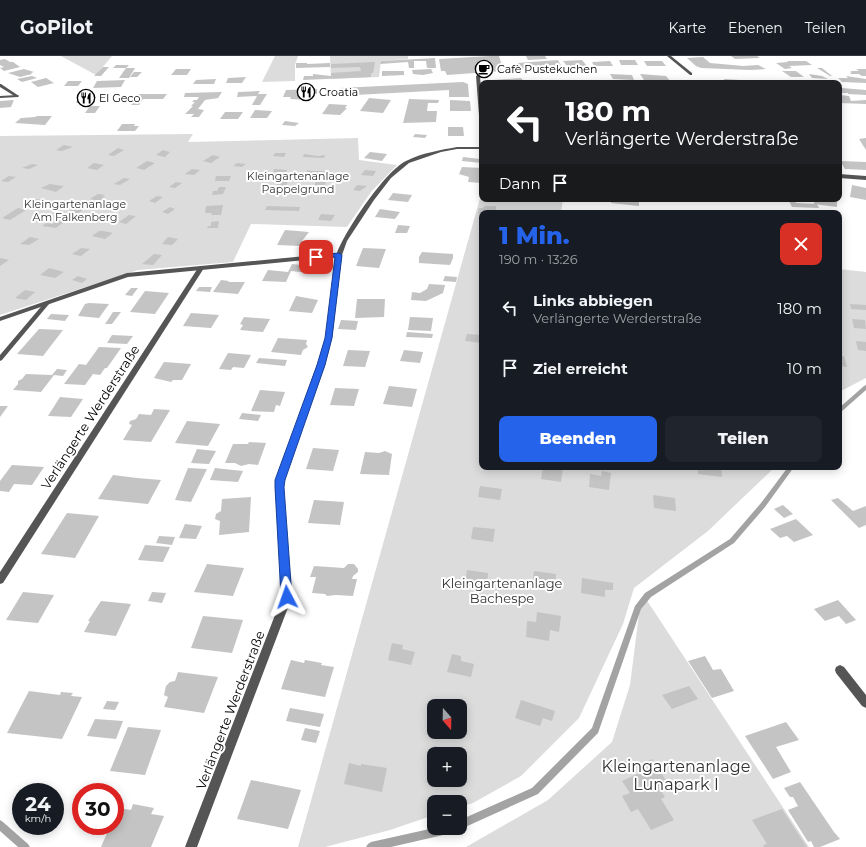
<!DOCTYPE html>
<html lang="de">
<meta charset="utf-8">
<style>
body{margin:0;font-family:Montserrat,sans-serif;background:#20242c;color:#f1f3f6;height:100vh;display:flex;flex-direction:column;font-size:15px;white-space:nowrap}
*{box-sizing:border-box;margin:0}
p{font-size:13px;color:#9ea1a6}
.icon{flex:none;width:22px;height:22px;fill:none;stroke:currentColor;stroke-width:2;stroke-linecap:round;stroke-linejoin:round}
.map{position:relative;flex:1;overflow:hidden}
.details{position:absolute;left:479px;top:154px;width:363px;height:260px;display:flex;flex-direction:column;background:#171b24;border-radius:8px;box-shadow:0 2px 10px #0003}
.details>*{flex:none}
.guide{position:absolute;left:479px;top:24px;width:363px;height:122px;border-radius:8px;box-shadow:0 2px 10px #0003;background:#202124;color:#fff;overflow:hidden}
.needle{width:26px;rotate:160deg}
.controls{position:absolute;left:427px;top:643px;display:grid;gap:8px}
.controls a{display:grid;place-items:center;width:40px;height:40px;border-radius:8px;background:#171b24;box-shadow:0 2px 10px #0003;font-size:20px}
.speed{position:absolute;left:12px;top:727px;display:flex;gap:8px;font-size:20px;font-weight:700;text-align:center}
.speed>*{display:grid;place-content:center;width:52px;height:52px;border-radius:50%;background:#171b24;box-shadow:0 2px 10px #0003;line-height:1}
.speed small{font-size:10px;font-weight:400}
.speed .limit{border:6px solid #d22;background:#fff;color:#111}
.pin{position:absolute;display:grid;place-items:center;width:34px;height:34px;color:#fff;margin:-17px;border-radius:8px;box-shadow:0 2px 6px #0006}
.me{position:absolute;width:44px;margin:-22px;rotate:356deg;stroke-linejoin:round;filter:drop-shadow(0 0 3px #0008)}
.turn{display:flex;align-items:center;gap:14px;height:84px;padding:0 20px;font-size:18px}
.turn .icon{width:52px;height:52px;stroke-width:2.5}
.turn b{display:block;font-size:28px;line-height:34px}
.then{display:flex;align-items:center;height:38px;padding:0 20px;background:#0003;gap:8px;font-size:15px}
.round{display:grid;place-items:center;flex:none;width:42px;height:42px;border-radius:8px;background:#20242c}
.headline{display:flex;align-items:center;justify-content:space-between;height:68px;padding:0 20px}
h1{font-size:24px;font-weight:800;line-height:30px;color:#2563eb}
.cta{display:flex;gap:8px;margin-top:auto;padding:8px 20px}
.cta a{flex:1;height:46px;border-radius:8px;background:#2563eb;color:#fff;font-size:16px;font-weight:800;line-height:46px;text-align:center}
.cta a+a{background:#20242c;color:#f1f3f6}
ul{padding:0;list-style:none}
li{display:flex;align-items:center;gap:12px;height:60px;padding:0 20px}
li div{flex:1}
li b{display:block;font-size:15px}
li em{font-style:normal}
header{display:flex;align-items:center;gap:24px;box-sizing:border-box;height:56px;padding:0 20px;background:#171b24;border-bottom:1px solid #363941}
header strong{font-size:19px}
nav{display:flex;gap:22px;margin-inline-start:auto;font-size:14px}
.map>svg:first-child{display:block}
</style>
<header>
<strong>GoPilot</strong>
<nav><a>Karte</a><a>Ebenen</a><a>Teilen</a></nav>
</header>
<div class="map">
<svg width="866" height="791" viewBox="0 0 866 791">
<rect width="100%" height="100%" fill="#fff"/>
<g fill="#dcdcdc" fill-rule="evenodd">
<path d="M61 0H112L96 19Z"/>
<path d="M275 0H298L295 9V25L262 26Z"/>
<path d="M330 0H408V3L381 5 379 21 331 23Z"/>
<path d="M193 78 188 86 358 82 359 104 397 109 371 136 347 171 251 168 233 206 138 214 0 259V80Z"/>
<path d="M482 135V143H563L561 157H482V411H775L708 475 634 532 623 568 579 662 521 720 473 747 460 751V746H434V759L390 774 325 791H298ZM434 650H460V676H434ZM434 698H460V724H434Z"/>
<path d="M839 213 866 216V322L839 336Z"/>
<path d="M646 543 809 791H466L548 744 612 686 630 629 639 558 640 552Z"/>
</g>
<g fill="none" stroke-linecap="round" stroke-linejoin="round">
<g fill="#a3a3a3" fill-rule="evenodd">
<path d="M866 329V334L841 356 839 357V352L864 330Z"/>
<path d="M788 411H794L765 451 734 487 651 541 641 553 598 677 538 738 463 772 460 774 457 772H460V764L532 732 592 672 635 550 645 537 730 483 761 447Z"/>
<path d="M0 764 3 766 28 788 30 791H18L0 775Z"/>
<path d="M434 772H457L455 775 452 777 391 791H366L368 788 371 786Z"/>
</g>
</g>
<g fill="#c4c4c4">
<path d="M490 0H499L502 9H497L503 15 447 19 445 15H441L439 3Z"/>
<path d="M526 0H545L547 3 528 4Z"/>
<path d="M731 0H757L760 2 735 3Z"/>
<path d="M703 1 710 7 743 10 758 9 766 13 750 14 701 12 696 10 687 2Z"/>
<path d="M435 2 436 12H427L426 5H414V12H409L408 6 380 8 381 5Z"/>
<path d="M5 3 10 6H13L20 11 4 15 0 12 4 11 0 9V4Z"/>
<path d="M558 4 562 11 522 13 517 7Z"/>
<path d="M582 4 587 10H567L563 5Z"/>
<path d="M619 4H635L638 9H621Z"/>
<path d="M610 5 613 10H594L592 6Z"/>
<path d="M644 5H662L666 10H647Z"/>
<path d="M787 5H806L812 9 789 10 792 12 785 13 776 7 788 6Z"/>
<path d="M375 6 373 17H371V21L303 24 304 20H313V18L331 20V17L361 15 360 11 331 12V8Z"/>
<path d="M296 7H307V8L330 7V11L296 12Z"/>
<path d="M116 9H129L126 12H113Z"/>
<path d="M103 11H109L101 20H94Z"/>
<path d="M126 12H135L129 22H119Z"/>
<path d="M817 12H822L832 20H830Z"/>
<path d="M24 13 34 16 31 17 32 18 20 21 8 17Z"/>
<path d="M176 13H191L187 19H171Z"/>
<path d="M431 13 433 17 423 19 413 18 412 14Z"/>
<path d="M856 13H866V17L858 16 866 17V20H862L859 18H851L850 17 852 16 850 15H859Z"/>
<path d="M382 15H404V19L382 20Z"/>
<path d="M782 15H796L804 21H791Z"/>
<path d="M134 16H142L137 21H130Z"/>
<path d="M610 18 632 19 634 24 613 23Z"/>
<path d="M640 18 666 20 671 26 644 24Z"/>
<path d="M809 18 822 20 828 23 812 22Z"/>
<path d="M32 20 37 22 22 26 17 23Z"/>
<path d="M846 20 866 23V27L842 26 838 22H848Z"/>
<path d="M246 21 242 27H226L228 22Z"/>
<path d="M46 22 54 27 38 31 31 26Z"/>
<path d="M521 22 525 27H487L493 24Z"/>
<path d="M216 23 214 28H193L196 24Z"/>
<path d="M724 23 770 26V27H725Z"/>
<path d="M125 24 121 31 93 32 97 25Z"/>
<path d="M68 25H82L78 30H64Z"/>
<path d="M463 26 468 28 469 41H449V34L355 39 336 37 340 32Z"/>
<path d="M842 32 866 34V39L848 38V37H842Z"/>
<path d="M317 33V38H311L310 44 290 43 291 41H283L286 34Z"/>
<path d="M260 35 258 38H267L260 49H252L257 40 237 41 238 36Z"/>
<path d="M222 36 218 42 205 44 198 53 204 54 199 61H191L194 58H185L193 50H191L195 46H192L194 44H197L199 41H184L185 37Z"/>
<path d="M139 38H167L163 43H143L139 49H131L135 44H132L134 42H136Z"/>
<path d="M839 39 849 40 851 45 866 44V48L839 47Z"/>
<path d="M79 41H96L92 46 76 47Z"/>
<path d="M369 42 391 44 383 57 360 55Z"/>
<path d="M409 43 439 44 438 47H428L427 55H437L436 66 403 67Z"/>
<path d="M14 44 11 51 0 52V45Z"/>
<path d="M450 44 470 45 471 55H450Z"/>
<path d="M329 48 347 49 345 52H347L340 59 322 58Z"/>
<path d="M90 50H100L95 57H85Z"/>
<path d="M255 54 272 55 267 62H250Z"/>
<path d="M225 56H243L238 63H220Z"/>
<path d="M37 60H52L45 69 15 67 21 62 35 61Z"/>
<path d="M285 65 299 67 295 70 282 69Z"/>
<path d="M122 68H135L134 70H139L135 75H117Z"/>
<path d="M448 71H463L464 80H448Z"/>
<path d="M415 78 427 79 425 82 413 81Z"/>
<path d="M866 82V94L859 83Z"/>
<path d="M64 89 73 91 62 95 56 94Z"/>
<path d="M118 92 124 94 114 100 108 99Z"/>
<path d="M163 94 170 96 165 101 156 99Z"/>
<path d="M370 96 387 98 382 105 364 102Z"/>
<path d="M275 97H286L284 101 273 100Z"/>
<path d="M482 97V107L462 105 463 101 480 103Z"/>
<path d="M304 98 318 100 325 99 324 102 303 101Z"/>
<path d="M213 99 220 101 211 107 203 105Z"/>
<path d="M147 105 155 107 144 114 136 112Z"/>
<path d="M840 105 866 106V114L845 113Z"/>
<path d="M94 107 104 109 97 114 87 112Z"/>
<path d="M237 107 246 108 242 111 233 110Z"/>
<path d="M32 108 38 109 29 113 22 112Z"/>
<path d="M462 111 482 112V127L468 126 469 121 459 118Z"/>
<path d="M192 113 200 114 194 119 185 118Z"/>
<path d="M274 113 287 114 286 117 273 116Z"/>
<path d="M307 114 312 115H328V117L321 118H306Z"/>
<path d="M365 114 376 115 373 120 361 119Z"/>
<path d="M9 120 16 121 8 126 1 125Z"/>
<path d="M216 120H231L229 125H215Z"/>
<path d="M124 122 130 123 120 129 114 128Z"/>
<path d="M282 123H289L286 130 276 129Z"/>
<path d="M316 125 326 126 325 129H322L321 131H314Z"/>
<path d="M176 126 182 127 175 132 169 131Z"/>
<path d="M50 128 56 129 64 130 56 136 41 132Z"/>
<path d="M357 129 367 130 360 135 353 134Z"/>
<path d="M852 129 866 132V144L850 141Z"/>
<path d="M219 131H226L223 138 212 139 213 135H217Z"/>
<path d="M393 137 412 139 408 146 388 144Z"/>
<path d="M98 138 105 139 102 141H106L100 145 90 143Z"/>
<path d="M157 140 163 141 155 147 149 145Z"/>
<path d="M36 143 42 144 33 149 27 148Z"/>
<path d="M611 143H639V150L611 147Z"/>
<path d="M788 143H794L796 147 817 148 819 152 792 151Z"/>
<path d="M815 143H837V151L814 148Z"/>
<path d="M223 149 221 159H211L212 157H205L206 150Z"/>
<path d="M77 150 86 152 77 158 68 156Z"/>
<path d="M267 150 300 151 299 155 265 154Z"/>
<path d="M484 150H496V157L478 158 479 152H483Z"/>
<path d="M170 151 175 153 168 158 162 156Z"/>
<path d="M18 152 26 154 10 164 2 162Z"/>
<path d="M380 153 400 156 395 163 375 161Z"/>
<path d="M321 158 335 159 331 165 318 164Z"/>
<path d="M129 159 136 160 126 168 119 166Z"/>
<path d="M58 165 64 166 56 172 42 170 46 167 52 168Z"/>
<path d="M219 165 218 172H207L208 170H211V166Z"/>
<path d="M398 169 410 170 407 177H395Z"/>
<path d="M285 174 309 176 302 185 304 186 301 190 277 189Z"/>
<path d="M99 175H103L113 177 105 183 92 180Z"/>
<path d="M30 181 39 183 29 189 20 188Z"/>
<path d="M168 181 178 183 172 189 162 188Z"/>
<path d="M316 186 329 187 325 193H319L318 195 307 194 309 191H313Z"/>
<path d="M81 192 90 193 81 200 72 198Z"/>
<path d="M363 192 386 193 379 212 356 210Z"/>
<path d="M422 196 453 198V202L450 209 419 207V201Z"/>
<path d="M154 198 162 199 153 209 142 208Z"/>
<path d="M0 202 9 204 0 210Z"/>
<path d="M292 208 311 210 312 208H320L318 215 310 214 309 217 291 215 286 226 262 225 268 214 288 216Z"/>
<path d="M49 212 64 216 55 222 40 219Z"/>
<path d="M78 220 87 223 82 227 72 224Z"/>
<path d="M445 220 457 221 456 226 443 225Z"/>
<path d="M221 224 229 225 228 226H245L238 238 213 236Z"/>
<path d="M429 228 445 229 443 237 426 245 411 244 412 236 420 237 427 233Z"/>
<path d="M199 231H212L210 236 196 235Z"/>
<path d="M131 232H138L132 240 125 239Z"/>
<path d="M25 234 35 236 26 244 15 242Z"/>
<path d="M145 235 169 237 155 258 130 256Z"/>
<path d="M296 240 318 244 312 257 289 255Z"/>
<path d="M357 243H385L384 261 355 262Z"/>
<path d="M89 247 109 248 99 262 78 260 85 248Z"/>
<path d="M850 248 866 249V254L851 253Z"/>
<path d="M113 256H121L112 268H105Z"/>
<path d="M191 257 219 259 211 272 183 270Z"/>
<path d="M51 258 69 259 65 265 47 263Z"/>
<path d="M244 261 270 263 263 276 240 274 243 269 240 268Z"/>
<path d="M410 261 433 262 431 275 408 274Z"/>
<path d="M852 263 865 264 866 273 854 272Z"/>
<path d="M341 264 358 265 356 274 338 273Z"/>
<path d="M39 273 63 274 43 300 17 298Z"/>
<path d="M407 276 433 278 432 282 406 281Z"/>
<path d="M467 278 482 279 481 287 465 285Z"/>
<path d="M112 279 133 280 127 288 107 287Z"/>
<path d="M278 282 307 284 306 288 308 291 303 294 301 299 271 296Z"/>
<path d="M856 285 866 286V295L858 294Z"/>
<path d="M99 291 121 292 107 312H105L100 319 93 318 85 329 64 328 79 308 86 309Z"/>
<path d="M348 294 370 295 365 311 343 310Z"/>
<path d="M404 294 423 296 420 307 400 305Z"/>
<path d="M228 297 251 299 244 312 233 311 231 314 219 313Z"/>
<path d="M839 300H844L847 311 839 310Z"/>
<path d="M259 302 287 304 285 310 256 307Z"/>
<path d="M164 306 191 308 182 324H173L171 326 154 322Z"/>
<path d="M57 313 67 314 63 320 54 319 41 336 13 334 18 328V325L22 323 26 318 52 319Z"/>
<path d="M389 330 417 333 412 351 383 348Z"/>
<path d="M335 332 359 333 354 350 330 349Z"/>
<path d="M260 334 285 336 280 350 276 349 274 356 251 355Z"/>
<path d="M60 341 83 343 71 361 48 360Z"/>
<path d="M0 350H8L0 361Z"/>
<path d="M154 353 170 354 151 386 123 384 132 369 129 368 130 365 136 363 139 358 151 359Z"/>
<path d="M242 357 261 359 258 365 239 363Z"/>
<path d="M187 365 220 368 208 390 175 387Z"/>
<path d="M249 386 266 387 258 409 249 408 241 410 235 407H225L233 388H248Z"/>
<path d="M313 392 339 394 333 415 306 413Z"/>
<path d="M197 393 216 395 209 408 191 407Z"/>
<path d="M385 395 392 398 389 419 360 418 365 396 379 397Z"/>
<path d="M12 409 44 411 32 429 14 428 9 436 0 435V425Z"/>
<path d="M554 411H563L561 426 541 423 543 412 553 414Z"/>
<path d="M698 411H721L722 421 698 418Z"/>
<path d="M188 412 207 413 191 446 175 444Z"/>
<path d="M215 412 243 415 238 426 210 424Z"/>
<path d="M602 415 611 417 609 434 589 431 590 418 601 420Z"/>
<path d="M113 419 137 422 161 424 148 448 98 443Z"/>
<path d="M480 430 502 433 500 444 478 441Z"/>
<path d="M653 439 675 442 676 455 654 452Z"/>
<path d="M251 441 249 476 219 479 220 465 215 463 216 458 221 455 222 443Z"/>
<path d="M838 442 853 455 866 450V469L859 472 831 444Z"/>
<path d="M314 444 344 446 340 469 308 467Z"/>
<path d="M783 449 793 458 784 462 774 453Z"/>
<path d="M67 457 99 460 75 502 41 498Z"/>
<path d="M796 463 813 479 794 486 787 480 780 482 770 473Z"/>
<path d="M185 468 202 470 196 483 179 482Z"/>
<path d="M473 471 495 473 493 486 471 483Z"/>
<path d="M159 480 175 481 172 489 156 487Z"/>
<path d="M145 489 170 491 163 506 138 504Z"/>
<path d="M207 508 244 512 233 540 194 536Z"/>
<path d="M348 508H354L358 513V516L353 520 352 523H357L353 540 336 539 327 540 325 538 312 537 316 521H310L314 510 344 512Z"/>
<path d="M467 514 488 517 487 532 465 529Z"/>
<path d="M534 515 556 518 555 533 532 530Z"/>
<path d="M582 522 613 527V534H605V541L581 537Z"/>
<path d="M23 536 54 539 38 567 6 564Z"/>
<path d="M152 536 166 537 162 547 148 545Z"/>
<path d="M838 544 856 564 846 568 839 560 825 565 814 553Z"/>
<path d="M101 545 131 548 116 580 84 576 90 565H88Z"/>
<path d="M537 556 561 560 559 576 550 574 549 585 526 581 527 565 536 566Z"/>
<path d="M203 560 243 564 232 597 191 592Z"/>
<path d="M392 587 403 589 402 593 415 596 411 609 388 604Z"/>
<path d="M452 598 461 600V605L474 608 471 621 447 616Z"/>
<path d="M705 600 713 614 721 613 734 635 712 642 688 605Z"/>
<path d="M291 604 304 607 305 604 322 607 321 609 334 611 325 641 281 633Z"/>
<path d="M178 616 218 621 204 657 164 651 168 641 164 639 166 630 170 626 175 625Z"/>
<path d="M689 630 698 643 672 653 662 639Z"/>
<path d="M29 635 60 639 61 636 73 637 71 640 82 641 62 683 7 677Z"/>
<path d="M521 644 555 655 552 665 543 662 540 670 515 662Z"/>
<path d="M107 645 119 646 115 654 103 653Z"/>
<path d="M290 652 324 658 320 671 286 665Z"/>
<path d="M95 663 123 665 116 683 87 680Z"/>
<path d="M786 666 799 684 776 691 791 716 773 723 745 680Z"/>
<path d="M128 671 161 674 145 719 110 715Z"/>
<path d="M305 672 320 675 316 687 301 684Z"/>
<path d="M434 690 460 694 459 698H434V711H431Z"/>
<path d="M652 703 669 729 660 733 665 741 661 743 674 764 651 774 638 753 631 756 622 740 630 737 622 725 650 712 646 706Z"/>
<path d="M349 707 361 710V708L387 712 382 736 344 728Z"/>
<path d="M251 724 301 734 288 773 237 763Z"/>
<path d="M800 726 834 776 840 783 820 791H814L811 785 808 786 788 754 798 750 793 741H790L784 732Z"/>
<path d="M133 748 154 752 151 758 164 760 151 791H101L110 770H115V759L118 752 131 754Z"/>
<path d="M782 753 807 791H764L763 789 767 788 752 764Z"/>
</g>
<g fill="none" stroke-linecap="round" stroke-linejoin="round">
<g fill="#555" fill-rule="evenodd">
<path d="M201 210 204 212 3 527 0 528V516L198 212Z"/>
<path d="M47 245 49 246V248L2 304 0 305V299L45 246Z"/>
<path d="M840 609 844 611 866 639V652L862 650 836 617 835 614 836 611Z"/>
</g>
<g fill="#555" fill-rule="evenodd">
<path d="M667 0H671L692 17V19H690Z"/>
<path d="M478 19 480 20 482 45V73L480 72 476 20Z"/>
<path d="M0 28H1L19 40 16 41 0 31Z"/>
<path d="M457 91H482V93H457L441 96 409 107 391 122 374 144 347 185 342 199 332 282 325 309 284 424 283 431 292 541 197 791H185L282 541 275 431 276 424 317 309 326 282 336 201 128 221 0 265V261L127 217 337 197C345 175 385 115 406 105 422 97 440 94 457 91Z"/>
<path d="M839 118 866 120V124L839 122Z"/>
</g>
<path fill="#555" fill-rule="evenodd" d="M17 39 19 40 18 41 0 42V40Z"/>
</g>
<path fill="#2563eb" stroke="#184099" d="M339 197 342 199 332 282 325 309 285 424 284 431 292 541 291 545 287 546 283 545 281 541 275 431V424L317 309 325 282 335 201 316 203 312 201 316 199Z"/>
<defs>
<symbol id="cafe-ring" viewBox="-11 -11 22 22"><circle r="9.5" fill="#fff" stroke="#000" stroke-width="1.5"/><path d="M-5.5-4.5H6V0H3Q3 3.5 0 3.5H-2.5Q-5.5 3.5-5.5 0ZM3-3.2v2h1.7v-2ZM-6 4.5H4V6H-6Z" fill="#000"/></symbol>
<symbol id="restaurant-ring" viewBox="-11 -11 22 22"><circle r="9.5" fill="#fff" stroke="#000" stroke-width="1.5"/><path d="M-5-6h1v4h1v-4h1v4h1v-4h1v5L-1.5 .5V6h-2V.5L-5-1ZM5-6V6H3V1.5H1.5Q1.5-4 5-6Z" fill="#000"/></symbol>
</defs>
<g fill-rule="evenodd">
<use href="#cafe-ring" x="474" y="3" width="20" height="20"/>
<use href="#restaurant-ring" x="296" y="26" width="20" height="20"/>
<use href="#restaurant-ring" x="76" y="32" width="20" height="20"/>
</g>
<g text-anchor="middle" stroke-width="4" stroke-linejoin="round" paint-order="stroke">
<g font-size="11" fill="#000" stroke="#fff" text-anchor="start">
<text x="497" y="17">Cafè Pustekuchen</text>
<text x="319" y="40">Croatia</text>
<text x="99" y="46">El Geco</text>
</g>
<g font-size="11" fill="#333" stroke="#fff">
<text x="298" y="124">Kleingartenanlage<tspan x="298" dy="13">Pappelgrund</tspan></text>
<text x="75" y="152">Kleingartenanlage<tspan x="75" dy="13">Am Falkenberg</tspan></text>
</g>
<g font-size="13" fill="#000" stroke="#fff">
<text transform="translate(90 361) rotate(-57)" y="5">Verlängerte Werderstraße</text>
<text transform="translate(230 654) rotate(-69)" y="5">Verlängerte Werderstraße</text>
</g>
<g font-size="13" fill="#333" stroke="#fff">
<text x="502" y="532">Kleingartenanlage<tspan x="502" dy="15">Bachespe</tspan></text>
</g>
<g font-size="16" fill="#333" stroke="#fff">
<text x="676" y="716">Kleingartenanlage<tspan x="676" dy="18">Lunapark I</tspan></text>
</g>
</g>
</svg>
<div class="controls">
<a><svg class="needle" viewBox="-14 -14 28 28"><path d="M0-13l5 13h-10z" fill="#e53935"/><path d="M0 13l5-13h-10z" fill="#9ea1a6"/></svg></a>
<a>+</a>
<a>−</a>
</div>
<div class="speed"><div>24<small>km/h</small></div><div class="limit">30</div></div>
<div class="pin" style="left:316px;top:201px;background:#d93025"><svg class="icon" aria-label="arrive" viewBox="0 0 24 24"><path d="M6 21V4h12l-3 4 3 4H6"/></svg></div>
<svg class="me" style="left:287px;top:541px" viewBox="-20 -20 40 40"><path d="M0-17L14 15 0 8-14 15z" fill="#2563eb" stroke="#fff" stroke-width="4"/></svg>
<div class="guide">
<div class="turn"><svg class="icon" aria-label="left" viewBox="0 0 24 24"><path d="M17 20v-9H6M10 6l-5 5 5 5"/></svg><div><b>180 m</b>Verlängerte Werderstraße</div></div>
<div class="then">Dann<svg class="icon" aria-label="arrive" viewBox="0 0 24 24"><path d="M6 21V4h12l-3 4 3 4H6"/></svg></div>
</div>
<section class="details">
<div class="headline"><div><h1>1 Min.</h1><p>190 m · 13:26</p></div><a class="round" style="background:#d93025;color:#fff"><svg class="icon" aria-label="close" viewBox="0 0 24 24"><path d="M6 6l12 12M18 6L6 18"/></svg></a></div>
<ul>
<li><svg class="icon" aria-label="left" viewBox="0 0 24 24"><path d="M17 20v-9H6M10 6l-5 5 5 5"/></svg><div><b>Links abbiegen</b><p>Verlängerte Werderstraße</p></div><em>180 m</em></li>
<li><svg class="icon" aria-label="arrive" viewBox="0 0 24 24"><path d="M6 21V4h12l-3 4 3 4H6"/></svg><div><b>Ziel erreicht</b></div><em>10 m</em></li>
</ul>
<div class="cta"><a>Beenden</a><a>Teilen</a></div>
</section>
</div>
